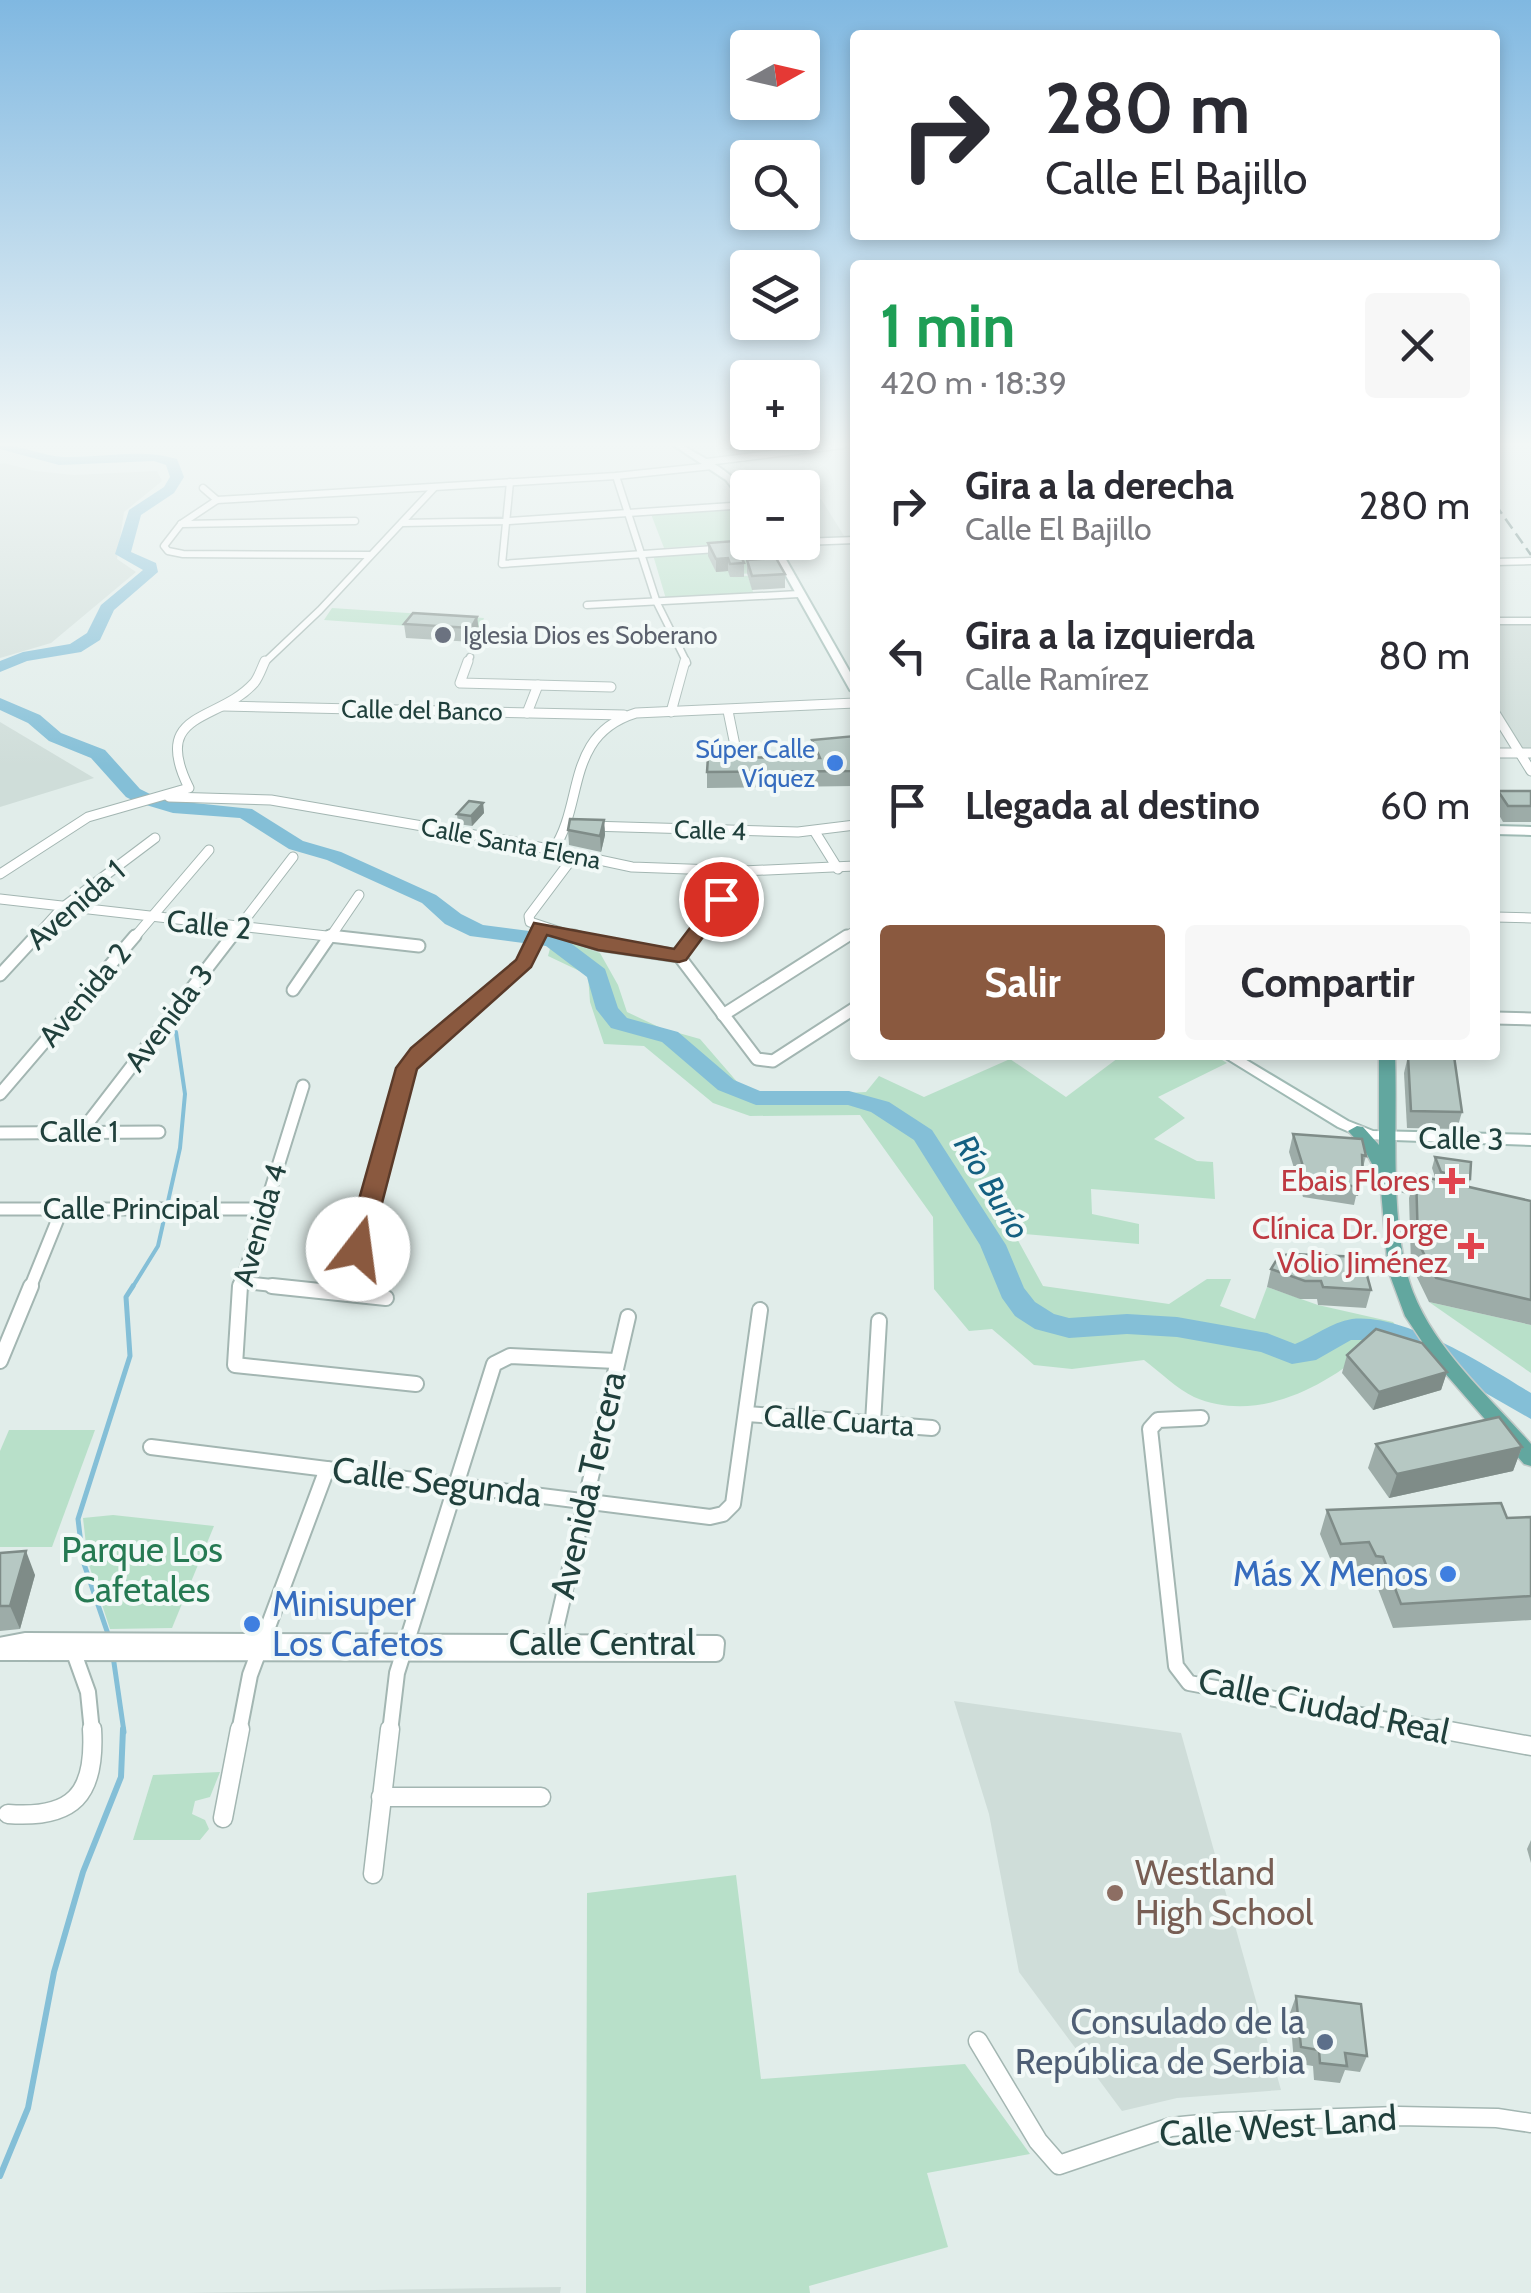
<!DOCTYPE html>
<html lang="es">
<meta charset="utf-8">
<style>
body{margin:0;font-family:Cabin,sans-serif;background:#f7f7f7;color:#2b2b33;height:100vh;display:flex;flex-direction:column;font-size:38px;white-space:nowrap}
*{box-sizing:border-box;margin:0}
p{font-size:32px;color:#7c7c81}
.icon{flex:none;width:55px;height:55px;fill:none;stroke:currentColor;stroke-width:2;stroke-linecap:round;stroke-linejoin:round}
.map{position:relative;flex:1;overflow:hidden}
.details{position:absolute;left:850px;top:260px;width:650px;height:800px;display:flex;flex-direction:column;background:#fff;border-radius:10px;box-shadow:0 5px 15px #0003}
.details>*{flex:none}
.hud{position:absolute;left:850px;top:30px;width:650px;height:210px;border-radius:10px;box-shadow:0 5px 15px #0003;background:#fff;color:#2b2b33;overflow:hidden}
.needle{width:65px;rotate:82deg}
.fabs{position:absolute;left:730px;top:30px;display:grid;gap:20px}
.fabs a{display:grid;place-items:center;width:90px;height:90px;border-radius:10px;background:#fff;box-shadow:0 5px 15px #0003;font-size:50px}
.pin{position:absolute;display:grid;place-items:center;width:85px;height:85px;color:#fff;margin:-42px;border:5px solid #fff;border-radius:50%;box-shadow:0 2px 10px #0007}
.me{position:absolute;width:110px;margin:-55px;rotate:15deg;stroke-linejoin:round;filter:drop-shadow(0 0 8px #0008)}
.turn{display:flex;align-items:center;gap:35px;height:210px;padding:0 30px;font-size:45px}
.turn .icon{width:130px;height:130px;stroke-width:2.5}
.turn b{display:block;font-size:70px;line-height:85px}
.round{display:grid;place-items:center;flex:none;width:105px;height:105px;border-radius:10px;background:#f7f7f7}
.head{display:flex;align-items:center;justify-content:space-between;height:170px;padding:0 30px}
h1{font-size:60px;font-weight:800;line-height:75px;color:#1e9e55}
.action{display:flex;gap:20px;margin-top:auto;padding:20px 30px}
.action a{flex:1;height:115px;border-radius:10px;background:#8a593f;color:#fff;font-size:40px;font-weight:800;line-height:115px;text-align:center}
.action a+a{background:#f7f7f7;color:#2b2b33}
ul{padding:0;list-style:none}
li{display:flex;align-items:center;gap:30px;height:150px;padding:0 30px}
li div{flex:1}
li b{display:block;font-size:38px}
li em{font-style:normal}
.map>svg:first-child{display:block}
</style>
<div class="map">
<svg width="1531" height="2293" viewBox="0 0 1531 2293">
<rect width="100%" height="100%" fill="#e1edea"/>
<g fill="#cfddd9">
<path d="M4 463 35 471 74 475 157 471 162 481 124 512 117 559 136 572 51 643 0 658V464Z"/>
<path d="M821 499 846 539 803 540V500Z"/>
<path d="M1495 623 1531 624V750H1524L1495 705Z"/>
<path d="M0 722 94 778 0 807Z"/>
<path d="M954 1701 1181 1733 1281 2090 1177 2098 1122 2111 1019 1972 989 1814Z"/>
<path d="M561 2287 560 2293H186Z"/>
</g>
<g fill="#b8e0c9">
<path d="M740 508 747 521V542L664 548 651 514Z"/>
<path d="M763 548 776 571 730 575 748 576 754 595 666 599 653 555Z"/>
<path d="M332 608 484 618 479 631 324 620Z"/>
<path d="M553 937 600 953 618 985 627 1012 661 1028 700 1039 739 1084 764 1097 866 1092 879 1076 924 1097 1010 1059 1066 1097 1122 1055H1214L1227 1063 1158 1097 1185 1118 1154 1139 1197 1161 1213 1162 1215 1199 1091 1189 1092 1214 1139 1224V1244L1014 1233 1043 1286 1169 1304 1207 1279H1231L1220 1306 1255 1319 1267 1287 1318 1305 1393 1322 1423 1359 1371 1347C1325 1387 1257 1424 1194 1397 1177 1389 1160 1372 1144 1360L1072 1369 1034 1365 992 1329 969 1331 934 1289 933 1217 860 1115 750 1116 713 1103 644 1046 604 1044 590 1002 588 975 548 956Z"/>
<path d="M1429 1302 1531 1325V1373Z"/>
<path d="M9 1430H95L52 1547H0V1451Z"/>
<path d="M113 1515 214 1526 172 1628 110 1629 88 1562 83 1518Z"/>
<path d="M220 1772 210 1797 195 1801 192 1814 205 1820 209 1829 200 1840H133L153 1775Z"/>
<path d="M736 1875 761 2079 965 2064 1030 2154 927 2173 948 2247 809 2286 810 2293H586L587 1893Z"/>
</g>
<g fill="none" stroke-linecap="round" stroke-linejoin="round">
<path stroke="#84bfd7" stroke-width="4" d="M132 1288 158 1246 180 1148 185 1094 176 1032"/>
<g stroke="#84bfd7" stroke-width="5">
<path d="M109 1637 83 1561 78 1519 130 1356 126 1297 133 1286"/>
<path d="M113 1656 124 1732"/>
</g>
<path stroke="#84bfd7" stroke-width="6" d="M0 2176 28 2108 54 1972 83 1872 121 1777 123 1729"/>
<g fill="#84bfd7" fill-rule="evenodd">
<path d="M0 445C22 445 42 456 64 457 102 458 140 448 177 459L184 477 174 493 141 515 131 552 156 563 158 572 114 610 100 640 81 652 27 661 0 672V661L23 652 70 644 87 633 101 605 143 570 115 554 129 510 164 487 170 477 166 465 154 461 59 465 0 449Z"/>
<path d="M0 698 40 715 61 733 105 750 140 789 150 794 175 801 252 809 303 841 341 852 436 895 461 914 483 925 560 935 605 969 618 1008 627 1018 678 1032 734 1080 760 1091H849L889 1102 932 1130 1006 1245 1024 1288 1035 1302 1054 1314 1069 1318 1127 1314 1177 1317 1267 1333 1295 1344C1314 1337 1331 1322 1352 1319 1403 1313 1484 1364 1526 1390L1531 1393V1419L1435 1364 1371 1340H1351L1316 1360 1292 1364 1261 1352 1177 1337 1127 1334 1069 1338 1035 1329 1015 1316 1002 1298 980 1245 914 1140 871 1112 848 1105H756L718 1090 662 1042 611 1028 596 1009 587 977 546 946 470 936 445 924 422 903 327 860 289 849 240 818 173 813 136 802 126 797 91 758 49 741 28 723 0 710Z"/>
</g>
<defs>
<g id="street-far4">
<path d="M707 462 843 445"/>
<path d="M616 476 657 603 687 663"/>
<path d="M510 482 502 564 773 545"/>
<path d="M203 488 217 500"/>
<path d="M402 523 509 521 747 505"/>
<path d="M181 524 355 521"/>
<path d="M802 542 855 540"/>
<path d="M772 543 794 542"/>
<path d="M369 555 183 554 168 551 164 546 181 524 217 500 616 476 712 466"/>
<path d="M1495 562 1531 561"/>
<path d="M587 605 799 594"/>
<path d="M1495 621H1531"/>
<path d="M264 663 320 610 434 488"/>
<path d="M467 663 470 657"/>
</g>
<g id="street-far3">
<path d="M468 661 460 683 611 687"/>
<path d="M223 706 624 715"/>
<path d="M728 711 739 765"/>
<path d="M671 712 685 661"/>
<path d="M527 713 538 685"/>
<path d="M1495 713 1531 771"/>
<path d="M1495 753H1531"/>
<path d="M169 797 271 800 510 841 632 867 743 871 855 866"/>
<path d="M589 826 798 832 855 825"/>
<path d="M815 832 838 869"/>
<path d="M553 850C585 804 564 735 636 713L855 703"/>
<path d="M574 856 529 916 530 922 581 939"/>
<path d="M0 874 88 817 189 788C150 710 218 723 254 683 259 677 262 667 265 661"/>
<path d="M0 899 353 939"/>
<path d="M1495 917 1531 918"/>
<path d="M34 939 62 908 155 838"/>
<path d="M133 939 209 850"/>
<path d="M230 939 293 857"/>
<path d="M329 939 359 895"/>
<path d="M536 939 541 927"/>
<path d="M692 939 743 871"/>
<path d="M843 939 855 931"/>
</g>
<g id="street-far2">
<path d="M330 936 419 946"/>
<path d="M573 936 598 944 679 956"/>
<path d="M694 936 679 956 757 1059 773 1061 855 1008"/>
<path d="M0 975 36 936"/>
<path d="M293 990 330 936"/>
<path d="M723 1015 847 936"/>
<path d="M1495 1018 1531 1019"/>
<path d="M0 1094 135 936"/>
<path d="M81 1132 232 936"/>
<path d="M0 1133 159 1132"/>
<path d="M1390 1182 1425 1191"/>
<path d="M0 1209H262"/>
<path d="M358 1249 407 1068 419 1053 524 963 537 936"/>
<path d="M240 1282 295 1288"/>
<path d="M30 1288 62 1209"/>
<path d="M240 1288 303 1086"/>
</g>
<g id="street-far1">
<path d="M240 1286 235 1365 416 1384"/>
<path d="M272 1286 386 1298"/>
<path d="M0 1361 31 1286"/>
<path d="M747 1414 932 1428"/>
<path d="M1201 1418 1158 1420 1150 1429 1176 1666 1189 1683 1452 1732"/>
<path d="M873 1423 879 1321"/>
<path d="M151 1447 710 1517 723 1514 733 1504 760 1310"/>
<path d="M0 1645 25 1640 717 1643 716 1654 0 1653"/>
<path d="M551 1650 628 1317"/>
<path d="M74 1653 88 1692 92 1732"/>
<path d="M239 1732 250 1675 327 1469"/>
<path d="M390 1732 397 1673 494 1364 510 1356 616 1361"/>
</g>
<g id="street">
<path d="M1439 1729 1531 1746"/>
<path d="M381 1797H541"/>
<path d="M8 1814C73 1819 96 1795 92 1729"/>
<path d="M223 1818 240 1729"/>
<path d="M373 1874 390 1729"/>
<path d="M978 2041 1038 2141 1059 2165 1171 2127 1222 2122 1398 2116 1497 2118 1531 2123"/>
</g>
<g id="secondary">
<path d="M673 445H682C706 460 748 477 748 508L726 480Z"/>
<path d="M767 542H776L855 681V693L850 690Z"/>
<path d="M1495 826 1531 827V835L1495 834Z"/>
<path d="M1221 1055H1238L1348 1121 1373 1131 1531 1135V1145L1366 1139 1338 1127Z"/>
</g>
<path id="primary" d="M1379 1055H1395C1398 1127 1388 1226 1413 1292 1436 1351 1490 1397 1531 1444V1466L1524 1464 1437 1364 1405 1316 1388 1270 1380 1179 1363 1147 1348 1131 1357 1126 1363 1127 1379 1145Z"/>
</defs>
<use href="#street-far4" stroke="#a3b6b2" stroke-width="9"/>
<use href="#street-far3" stroke="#a3b6b2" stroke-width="11"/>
<use href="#street-far2" stroke="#a3b6b2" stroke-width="15"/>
<use href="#street-far1" stroke="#a3b6b2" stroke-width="18"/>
<use href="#street" stroke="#a3b6b2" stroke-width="21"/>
<use href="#secondary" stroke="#9fbab4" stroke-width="4"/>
<use href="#primary" stroke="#c1cac8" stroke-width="3"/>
<use href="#street-far4" stroke="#fff" stroke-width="6"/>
<use href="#street-far3" stroke="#fff" stroke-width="9"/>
<use href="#street-far2" stroke="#fff" stroke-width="11"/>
<use href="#street-far1" stroke="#fff" stroke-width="14"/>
<use href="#street" stroke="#fff" stroke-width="18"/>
<use href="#secondary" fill="#fff" fill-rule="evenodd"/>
<use href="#primary" fill="#62a79f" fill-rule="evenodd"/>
<path stroke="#5a7b77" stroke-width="2.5" stroke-dasharray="12 6" stroke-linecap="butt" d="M1495 504 1531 555"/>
</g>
<g fill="#9daca8">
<path d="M708 543 744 563V577H730L728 571 716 572 708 556Z"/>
<path d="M747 560 785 574V588L752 590 747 573Z"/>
<path d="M477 617 479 631 473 642 406 638 404 624Z"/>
<path d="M855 736V786L707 788V772L813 758 812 740Z"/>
<path d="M1498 791H1531V822H1503L1495 808Z"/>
<path d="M483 803 484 813 472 826 458 824 457 814Z"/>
<path d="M604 820 605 835 601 852 569 845 568 830Z"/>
<path d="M1408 1056 1462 1112 1457 1129 1407 1128 1404 1073Z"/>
<path d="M1293 1134 1366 1156 1362 1171 1363 1179 1358 1196H1356L1354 1205 1303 1197 1289 1152Z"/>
<path d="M1435 1157 1470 1179 1468 1187 1531 1201V1325L1429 1302 1411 1265 1409 1198 1416 1175 1436 1180 1432 1168Z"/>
<path d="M1271 1269 1371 1290 1366 1308 1318 1305 1317 1299H1300L1267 1287Z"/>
<path d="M1347 1355 1447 1372 1441 1390 1373 1410 1342 1373Z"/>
<path d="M1376 1444 1522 1447 1513 1471 1389 1498 1368 1468Z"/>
<path d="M1327 1510 1507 1518 1531 1517V1620L1393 1628 1375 1581 1368 1580 1361 1566 1334 1568 1320 1534Z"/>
<path d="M0 1553 35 1575 20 1629 0 1631Z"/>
<path d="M1531 1840V1863L1527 1849Z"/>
<path d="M1296 1996 1367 2056 1360 2072 1345 2070 1340 2083 1314 2080 1313 2066 1294 2063 1290 2013Z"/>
</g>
<g fill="#7f8c88">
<path d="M728 558V571L716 572V559Z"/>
<path d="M477 617 479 631 473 642 471 628Z"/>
<path d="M483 803 484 813 472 826 471 816Z"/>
<path d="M604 820 605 835 601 852 600 836Z"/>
<path d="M1447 1372 1441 1390 1373 1410 1379 1392Z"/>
<path d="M1522 1447 1513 1471 1389 1498 1397 1474Z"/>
<path d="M26 1551 35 1575 20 1629 10 1606Z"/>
</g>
<g fill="#b6c8c3" stroke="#7f8c88" stroke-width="2.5">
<path d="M735 541 744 563 730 564 728 558 716 559 708 543Z"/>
<path d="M776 558 785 574 752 576 747 560Z"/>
<path d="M413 613 477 617 471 628 404 624Z"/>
<path d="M855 736V771L707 772 708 757 820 758 812 740Z"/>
<path d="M1498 791H1531V806H1508Z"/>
<path d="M469 801 483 803 471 816 457 814Z"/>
<path d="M570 819 604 820 600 836 568 830Z"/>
<path d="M1408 1056H1454L1462 1112 1411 1111Z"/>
<path d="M1293 1134 1362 1139 1366 1156 1362 1155 1363 1179 1357 1178 1358 1187 1307 1179Z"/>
<path d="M1435 1157 1471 1162 1470 1179 1441 1172Z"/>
<path d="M1416 1175 1531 1201V1300L1436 1278 1418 1242Z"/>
<path d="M1291 1254 1362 1257 1371 1290 1323 1287 1321 1281H1305L1271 1269 1279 1256Z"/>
<path d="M1376 1329 1422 1343 1447 1372 1379 1392 1347 1355Z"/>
<path d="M1499 1417 1522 1447 1397 1474 1376 1444Z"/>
<path d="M1501 1503 1507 1518 1531 1517V1596L1401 1604 1383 1557 1376 1556 1369 1542 1341 1544 1327 1510Z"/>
<path d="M26 1551 10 1606H0V1553Z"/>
<path d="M1296 1996 1361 2004 1367 2056 1345 2053 1347 2066 1320 2063 1319 2050 1301 2047Z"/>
</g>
<linearGradient id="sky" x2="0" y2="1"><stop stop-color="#80b8e1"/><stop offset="0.58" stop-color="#f2f7f6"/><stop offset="1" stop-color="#f2f7f6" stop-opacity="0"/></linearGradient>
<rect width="1531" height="766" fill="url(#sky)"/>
<path fill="#8a593f" stroke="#5a3a29" stroke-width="2.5" d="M721 893 731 899 686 960 679 962 598 950 547 935 531 967 417 1069 370 1249 366 1255H349L345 1249 396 1068 411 1048 516 960 534 923 674 949 715 895Z"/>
<circle fill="#6b7280" stroke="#f2f9f7" stroke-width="4" cx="443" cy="635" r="10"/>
<g fill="#3f7fe0" stroke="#f2f9f7" stroke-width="4">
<circle cx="835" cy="763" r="10"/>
<circle cx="1448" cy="1574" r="10"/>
<circle cx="252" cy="1624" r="10"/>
</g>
<g fill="#e0444e" stroke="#f2f9f7" stroke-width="4">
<path d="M1447 1166h10v10h10v10h-10v10h-10v-10h-10v-10h10z"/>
<path d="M1466 1231h10v10h10v10h-10v10h-10v-10h-10v-10h10z"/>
</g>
<circle fill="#8d6e63" stroke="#f2f9f7" stroke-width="4" cx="1115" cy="1893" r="10"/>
<circle fill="#5c6f8a" stroke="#f2f9f7" stroke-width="4" cx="1325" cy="2042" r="10"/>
<g text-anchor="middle" stroke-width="8" stroke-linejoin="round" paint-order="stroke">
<g font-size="25" fill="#5b616d" stroke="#f2f9f7" text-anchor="start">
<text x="463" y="644">Iglesia Dios es Soberano</text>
</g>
<g font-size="25" fill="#20403c" stroke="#f2f9f7">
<text transform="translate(422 710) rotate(1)" y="9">Calle del Banco</text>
<text transform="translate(710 830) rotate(2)" y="9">Calle 4</text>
<text transform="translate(511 843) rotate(11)" y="9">Calle Santa Elena</text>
</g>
<g font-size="25" fill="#366cbe" stroke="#f2f9f7" text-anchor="end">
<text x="815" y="758">Súper Calle<tspan x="815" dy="29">Víquez</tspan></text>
</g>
<g font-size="30" fill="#20403c" stroke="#f2f9f7">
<text transform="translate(76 905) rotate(-41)" y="10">Avenida 1</text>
<text transform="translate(209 925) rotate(6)" y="10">Calle 2</text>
<text transform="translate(85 995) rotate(-50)" y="10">Avenida 2</text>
<text transform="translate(169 1018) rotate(-53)" y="10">Avenida 3</text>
<text x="79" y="1142">Calle 1</text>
<text transform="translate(1461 1139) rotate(1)" y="10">Calle 3</text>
<text x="131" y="1219">Calle Principal</text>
<text transform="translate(260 1225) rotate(-74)" y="10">Avenida 4</text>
<text transform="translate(839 1421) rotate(4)" y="10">Calle Cuarta</text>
</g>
<g font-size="30" fill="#be3a42" stroke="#f2f9f7" text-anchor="end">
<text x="1430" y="1191">Ebais Flores</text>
<text x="1448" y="1239">Clínica Dr. Jorge<tspan x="1448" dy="34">Volio Jiménez</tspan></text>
</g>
<g font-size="32" font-style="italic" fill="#146081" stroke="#f2f9f7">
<text transform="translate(992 1187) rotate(59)" y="11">Río Burío</text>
</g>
<g font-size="35" fill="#20403c" stroke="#f2f9f7">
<text transform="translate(437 1482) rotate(7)" y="12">Calle Segunda</text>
<text transform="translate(588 1485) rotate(-77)" y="12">Avenida Tercera</text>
<text x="602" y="1655">Calle Central</text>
<text transform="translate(1324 1706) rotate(12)" y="12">Calle Ciudad Real</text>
<text transform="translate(1278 2126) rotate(-4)" y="12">Calle West Land</text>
</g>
<g font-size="35" fill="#267a53" stroke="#f2f9f7">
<text x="142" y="1562">Parque Los<tspan x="142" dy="40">Cafetales</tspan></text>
</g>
<g font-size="35" fill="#366cbe" stroke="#f2f9f7" text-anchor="end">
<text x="1428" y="1586">Más X Menos</text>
<text x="272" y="1616" text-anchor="start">Minisuper<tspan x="272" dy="40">Los Cafetos</tspan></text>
</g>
<g font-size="35" fill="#785e54" stroke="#f2f9f7" text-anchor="start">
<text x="1135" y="1885">Westland<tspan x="1135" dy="40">High School</tspan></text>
</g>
<g font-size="35" fill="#4e5e75" stroke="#f2f9f7" text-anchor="end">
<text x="1305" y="2034">Consulado de la<tspan x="1305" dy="40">República de Serbia</tspan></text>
</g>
</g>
</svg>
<div class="fabs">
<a><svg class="needle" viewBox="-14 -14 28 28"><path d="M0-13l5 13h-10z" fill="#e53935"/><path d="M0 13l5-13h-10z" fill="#7c7c81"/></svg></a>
<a><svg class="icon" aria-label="search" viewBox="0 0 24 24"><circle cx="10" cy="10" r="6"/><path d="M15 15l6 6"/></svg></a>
<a><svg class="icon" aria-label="layers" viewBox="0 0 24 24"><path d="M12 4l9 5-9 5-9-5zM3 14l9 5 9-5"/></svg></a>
<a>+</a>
<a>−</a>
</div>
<div class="pin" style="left:721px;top:899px;background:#d93025"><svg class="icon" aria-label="arrive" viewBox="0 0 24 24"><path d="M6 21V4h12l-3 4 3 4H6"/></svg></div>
<svg class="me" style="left:358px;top:1249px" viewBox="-20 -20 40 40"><circle r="19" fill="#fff"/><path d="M0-13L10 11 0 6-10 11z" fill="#8a593f"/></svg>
<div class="hud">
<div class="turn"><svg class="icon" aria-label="right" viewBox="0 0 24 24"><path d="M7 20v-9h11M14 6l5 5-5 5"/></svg><div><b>280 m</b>Calle El Bajillo</div></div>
</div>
<section class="details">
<div class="head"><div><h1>1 min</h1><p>420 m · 18:39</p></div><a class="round"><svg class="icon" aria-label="close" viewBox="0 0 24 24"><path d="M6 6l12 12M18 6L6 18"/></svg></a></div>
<ul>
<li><svg class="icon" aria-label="right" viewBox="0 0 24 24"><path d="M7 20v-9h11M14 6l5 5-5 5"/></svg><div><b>Gira a la derecha</b><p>Calle El Bajillo</p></div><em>280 m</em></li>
<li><svg class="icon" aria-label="left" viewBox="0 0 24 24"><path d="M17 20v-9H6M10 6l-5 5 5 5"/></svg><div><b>Gira a la izquierda</b><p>Calle Ramírez</p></div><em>80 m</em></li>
<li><svg class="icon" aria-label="arrive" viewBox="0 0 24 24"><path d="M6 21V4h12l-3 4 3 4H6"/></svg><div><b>Llegada al destino</b></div><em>60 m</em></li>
</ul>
<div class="action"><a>Salir</a><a>Compartir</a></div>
</section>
</div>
